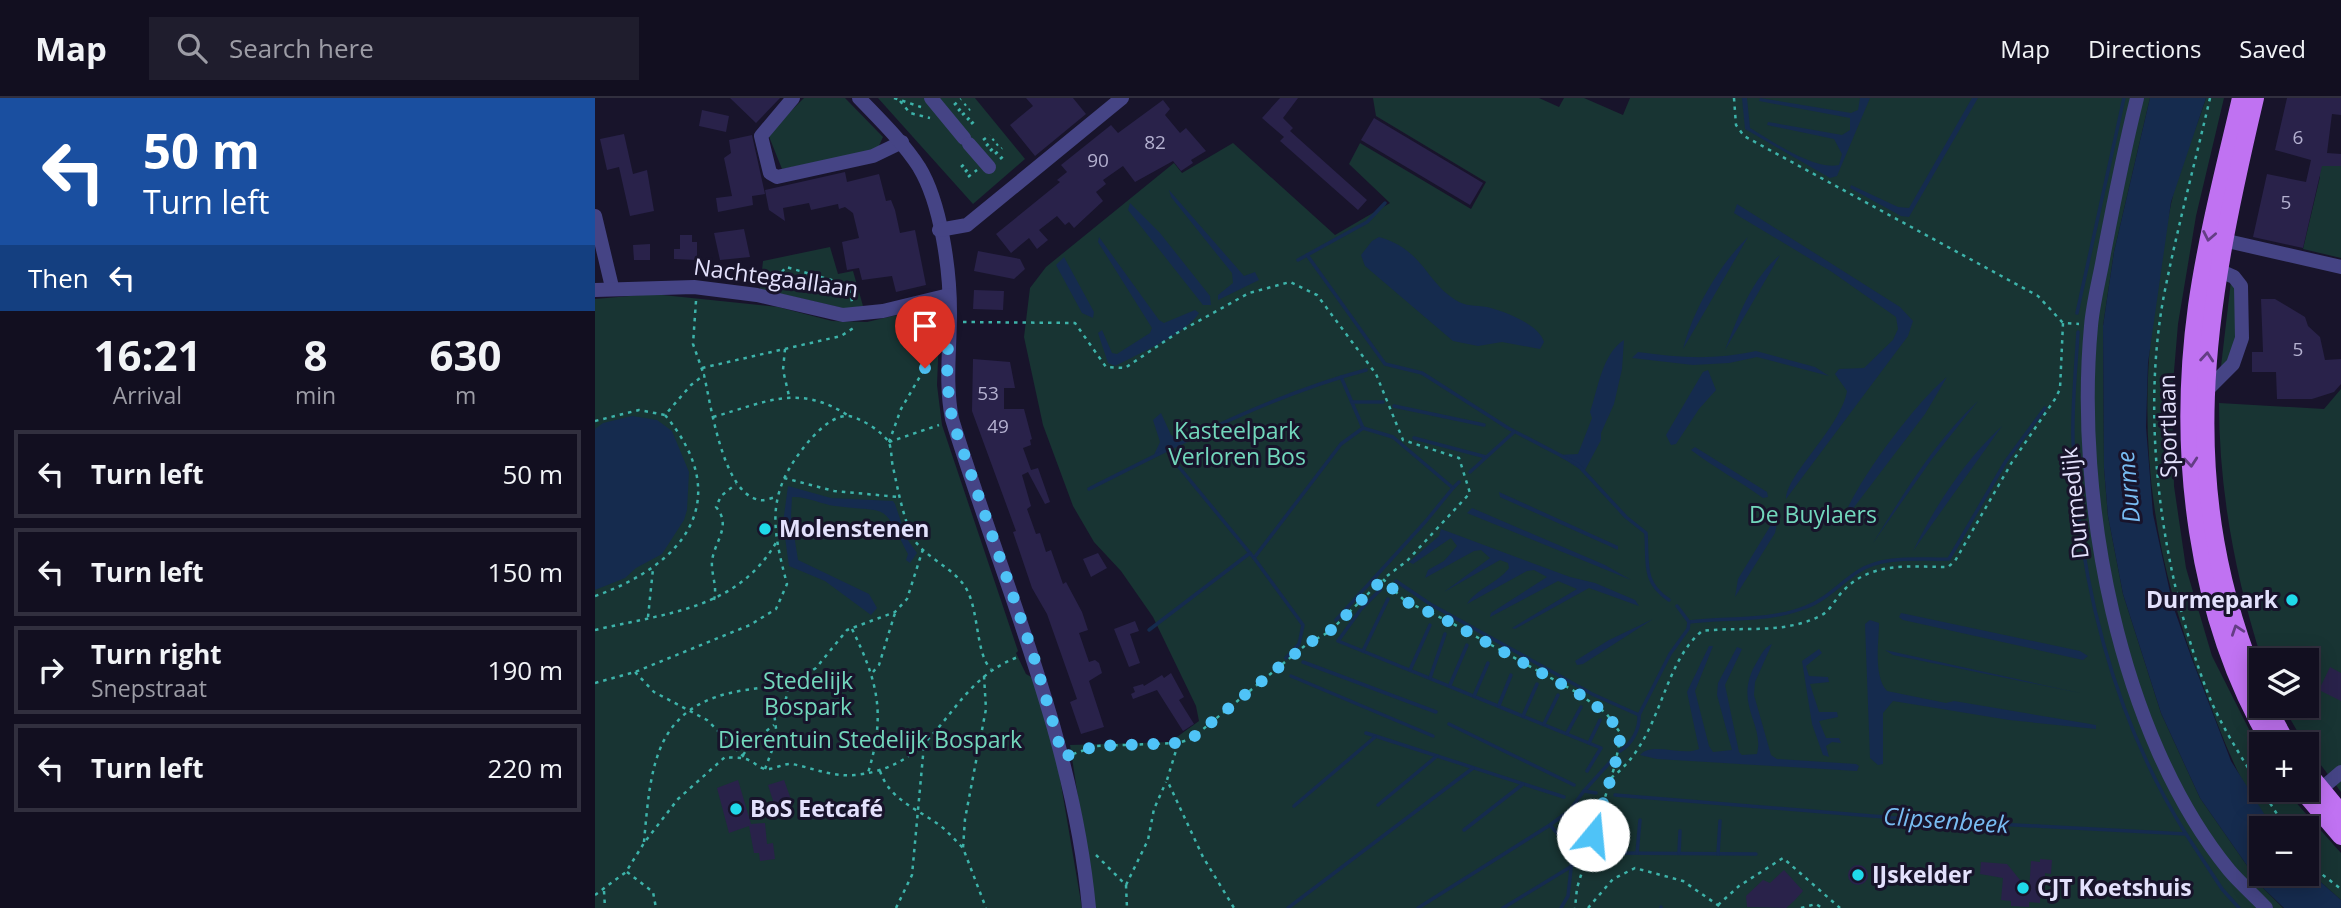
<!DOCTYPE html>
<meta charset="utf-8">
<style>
body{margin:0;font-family:"Open Sans",sans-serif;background:#1f1d2d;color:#f1f3f6;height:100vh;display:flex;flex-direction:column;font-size:26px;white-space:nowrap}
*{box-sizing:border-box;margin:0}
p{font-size:23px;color:#9c9ca5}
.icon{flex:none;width:38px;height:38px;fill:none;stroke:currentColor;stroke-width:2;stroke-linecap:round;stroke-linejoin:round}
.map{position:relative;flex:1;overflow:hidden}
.sheet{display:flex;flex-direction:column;background:#120f20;width:595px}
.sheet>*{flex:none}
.top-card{background:#1a4fa0;color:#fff;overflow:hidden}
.buttons{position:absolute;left:1654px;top:550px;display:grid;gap:14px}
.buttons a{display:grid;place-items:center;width:70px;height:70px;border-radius:0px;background:#120f20;box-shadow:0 4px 18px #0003,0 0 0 2px #312f3e;font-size:35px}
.pin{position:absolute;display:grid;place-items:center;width:60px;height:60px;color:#fff;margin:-72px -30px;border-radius:50% 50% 50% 0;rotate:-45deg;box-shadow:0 0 7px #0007}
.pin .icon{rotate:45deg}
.me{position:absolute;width:77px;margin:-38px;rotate:17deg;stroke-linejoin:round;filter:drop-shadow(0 0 5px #0008)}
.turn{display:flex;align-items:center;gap:24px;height:147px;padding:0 28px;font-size:32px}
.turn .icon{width:91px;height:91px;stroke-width:2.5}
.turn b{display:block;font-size:49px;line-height:60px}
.then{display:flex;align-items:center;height:66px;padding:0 28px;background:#0003;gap:14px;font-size:26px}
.eta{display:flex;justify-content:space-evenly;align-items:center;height:119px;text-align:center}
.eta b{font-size:42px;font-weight:700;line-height:49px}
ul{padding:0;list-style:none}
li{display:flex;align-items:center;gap:21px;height:88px;margin:0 14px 10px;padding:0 14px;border:4px solid #312f3e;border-radius:0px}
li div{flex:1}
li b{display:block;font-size:26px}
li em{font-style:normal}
header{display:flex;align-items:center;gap:42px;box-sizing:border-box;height:98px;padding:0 35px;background:#120f20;border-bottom:2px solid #312f3e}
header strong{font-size:33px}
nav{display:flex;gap:38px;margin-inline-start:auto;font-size:24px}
.search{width:490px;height:63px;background:#1f1d2d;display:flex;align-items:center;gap:18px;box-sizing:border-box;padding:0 24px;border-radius:0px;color:#9c9ca5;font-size:26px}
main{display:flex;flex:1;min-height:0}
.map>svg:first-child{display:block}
</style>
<header>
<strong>Map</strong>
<div class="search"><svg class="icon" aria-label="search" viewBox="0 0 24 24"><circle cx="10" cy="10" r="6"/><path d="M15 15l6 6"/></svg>Search here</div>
<nav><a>Map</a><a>Directions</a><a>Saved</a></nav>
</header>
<main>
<section class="sheet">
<div class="top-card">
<div class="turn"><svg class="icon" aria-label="left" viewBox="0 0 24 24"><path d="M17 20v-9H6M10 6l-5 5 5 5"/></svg><div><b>50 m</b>Turn left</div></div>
<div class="then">Then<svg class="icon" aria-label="left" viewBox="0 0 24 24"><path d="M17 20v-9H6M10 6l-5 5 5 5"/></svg></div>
</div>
<div class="eta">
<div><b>16:21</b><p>Arrival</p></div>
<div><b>8</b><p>min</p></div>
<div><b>630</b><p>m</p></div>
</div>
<ul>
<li><svg class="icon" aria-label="left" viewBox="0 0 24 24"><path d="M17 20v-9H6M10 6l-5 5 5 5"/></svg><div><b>Turn left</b></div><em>50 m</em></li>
<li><svg class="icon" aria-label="left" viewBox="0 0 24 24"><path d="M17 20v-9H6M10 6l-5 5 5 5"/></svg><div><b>Turn left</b></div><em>150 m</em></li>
<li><svg class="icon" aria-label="right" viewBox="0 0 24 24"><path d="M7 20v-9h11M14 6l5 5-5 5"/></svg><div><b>Turn right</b><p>Snepstraat</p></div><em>190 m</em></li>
<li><svg class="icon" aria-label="left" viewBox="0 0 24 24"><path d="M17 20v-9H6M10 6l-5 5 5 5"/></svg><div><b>Turn left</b></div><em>220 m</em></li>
</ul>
</section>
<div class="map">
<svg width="1746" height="810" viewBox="0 0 1746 810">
<rect width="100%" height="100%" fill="#18142b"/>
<g fill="#183433">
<path d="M209 0H250L288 39 282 52 187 71 173 36Z"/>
<path d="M283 0H380L430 61 378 106Z"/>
<path d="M778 0H944L964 9 969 0H989L1028 17 1035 0H1555L1519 154 1508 228 1509 370 1513 418 1528 496 1566 615 1605 700 1667 789 1688 810H500L475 647 575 644 604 623 601 608 558 519 526 473 499 444 478 408 448 327 429 239 435 190 451 169 579 65 587 75 638 45 740 137 795 105 754 66 765 45 876 111 891 84 781 18Z"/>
<path d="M1611 0H1629L1601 118 1583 226 1577 297 1579 388 1591 470 1617 558 1666 655V691H1689L1746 755V802L1712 772V730H1678C1645 689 1628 641 1610 593 1542 423 1539 284 1576 106 1583 70 1600 35 1611 0Z"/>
<path d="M1731 66 1746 68V160L1708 151 1725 79 1716 68Z"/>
<path d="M235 149 243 176 258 173 268 208 252 211 165 191 168 163Z"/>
<path d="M1636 183 1640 187 1643 242 1625 277Z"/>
<path d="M58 196 183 209 237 223 272 224 332 210 345 214 342 287 347 327 423 553 421 555 431 576 438 580 460 651 487 810H0V201Z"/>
<path d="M1746 291V694L1708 643 1687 607H1712V562H1667C1640 478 1624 392 1624 305L1729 311Z"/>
</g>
<g fill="#152b4e">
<path d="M1147 0H1152L1155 30C1177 43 1220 73 1244 67L1247 56 1239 41 1172 27 1173 24 1247 37 1255 32V20L1164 3 1165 0 1256 15 1263 12 1265 0H1275L1242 78 1235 80 1150 31Z"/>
<path d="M1377 0H1383L1314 119 1306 118 1255 90 1256 87 1303 109 1314 110Z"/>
<path d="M1555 0H1611L1576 104 1553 265 1551 329 1558 416 1578 508 1597 561 1636 663 1678 730H1666V775H1712V772L1746 802V810H1689L1667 789 1605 700 1566 615 1528 496 1513 418 1509 370 1508 228 1519 154Z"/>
<path d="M574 92 649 178 660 174 664 182 623 202V197L638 185 637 175 576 99Z"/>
<path d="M535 105 565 135 615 198 616 207H608L533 112Z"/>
<path d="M1142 106 1305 209 1318 223 1313 238 1191 401C1191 377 1246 329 1252 293L1240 276 1244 271 1269 270 1298 242 1303 231 1301 219 1237 174 1147 120 1139 115Z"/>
<path d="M504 139 564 222 569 225 600 212 604 215C591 236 543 256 520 268L513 265 503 235 507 232 517 255 522 256 555 235 557 230 503 144Z"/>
<path d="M784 139C830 152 830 185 864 204 874 209 885 207 896 210 913 215 944 227 949 244L945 251 907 244 883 248 858 243 770 168 766 157 777 143Z"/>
<path d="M1153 139 1088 251C1098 212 1124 167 1153 139Z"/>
<path d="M1185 157 1130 252C1143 219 1157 180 1185 157Z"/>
<path d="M469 159 499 214 498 220 487 215 461 167Z"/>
<path d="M1029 242 1027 271 1019 306 1006 335V342L989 374 963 357 983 356 997 320 995 314C1003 291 1007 256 1029 242Z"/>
<path d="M1161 253 1220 269 1234 278 1162 259 1134 265 1098 267 1037 260 1043 254C1085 260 1120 262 1161 253Z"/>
<path d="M1113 272 1121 292 1104 311 1081 346 1076 347 1071 337 1108 274Z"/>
<path d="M1352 279 1330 316 1247 425C1257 388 1322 303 1352 279Z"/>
<path d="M1383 303 1337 361 1278 445C1309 395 1340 343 1383 303Z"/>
<path d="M566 315 576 337 587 344 558 359 565 344 558 322Z"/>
<path d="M37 318 62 322 77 333 94 374 92 412 89 422 67 456 41 470 30 480 0 492V331L8 325Z"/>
<path d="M1407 328 1318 453C1340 408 1370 362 1407 328Z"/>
<path d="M1100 349 1172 394 1173 399 1168 400C1144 383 1120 370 1096 352Z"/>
<path d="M193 388 236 400 298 403 300 406 312 441 322 455 315 465 311 462 313 456C286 403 296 415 240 408 226 406 211 398 197 399L196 418 203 462 274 496 282 510 276 517 230 483 194 468 188 425Z"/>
<path d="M904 394 1023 448V452L905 399Z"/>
<path d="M877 410 1010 467 1036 482 872 415Z"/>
<path d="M1185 412 1180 435 1140 499 1143 481Z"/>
<path d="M846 431 975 479 1000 485 1040 502 1044 508 994 490 920 531 917 530 982 491 963 483 895 519 896 515 952 479 939 472 932 473 872 506C881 491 903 485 914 470L913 465 905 462 849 494 895 460 886 452 879 453 830 480 833 472 849 463 862 448 856 440 818 466 814 464 844 438Z"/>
<path d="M1306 515 1485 553 1493 558 1488 562 1308 522 1304 519Z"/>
<path d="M1058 521 988 566 982 567 980 563 1014 542Z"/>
<path d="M1275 522 1284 525C1284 544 1278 578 1292 593L1351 605 1359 603 1501 627V631L1414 622 1298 603 1288 615V666L1283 667 1275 660 1270 526Z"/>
<path d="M1177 546 1160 584 1159 597 1176 657 1182 661 1261 666 1264 668 1262 673 1062 661 1045 657C1057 643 1088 659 1104 651L1092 594 1114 548H1118L1100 593 1114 648 1118 654 1137 652 1122 597 1123 585 1142 549 1147 551 1130 587 1144 654 1147 657 1162 656C1170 624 1136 605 1163 562 1167 555 1170 549 1177 546Z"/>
<path d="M1224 551 1227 555 1211 568 1214 578 1233 579 1234 584 1215 586 1224 614H1242L1243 619 1224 623 1231 640H1244L1246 645 1237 644 1231 648 1234 659 1228 657 1217 626 1207 563Z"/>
<path d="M1290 552 1485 595 1298 557Z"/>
</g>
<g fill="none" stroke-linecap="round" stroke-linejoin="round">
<g stroke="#152b4e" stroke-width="3.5">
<path d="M712 157 790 266 827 275 913 330 982 366 1031 419 1051 435C1053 465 1047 484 1074 502"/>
<path d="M703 162 772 124 790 105"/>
<path d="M1482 215 1529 0"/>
<path d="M1483 234C1481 269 1477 306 1478 341 1482 478 1518 619 1591 736"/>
<path d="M746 279 768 330"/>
<path d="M757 304H788"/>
<path d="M799 308 889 327"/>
<path d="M819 340 891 359"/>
<path d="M584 369 659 460 746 346 768 330 798 339 858 390 864 384"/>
<path d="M875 374 919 334"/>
<path d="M494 391C584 346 673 298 771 272"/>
<path d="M659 460 708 527 704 546 691 560"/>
<path d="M801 483 835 506 997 596 1044 617"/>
<path d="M786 491 766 511 743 543 1006 650 992 673"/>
<path d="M741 522 831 423 858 390"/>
<path d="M1094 524C1133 519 1174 524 1211 509 1231 502 1246 484 1264 473 1289 457 1325 462 1354 461L1411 363 1450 310"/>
<path d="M554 532 655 455"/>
<path d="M768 553 793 501"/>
<path d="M708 564 841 614"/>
<path d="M815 572 835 527"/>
<path d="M696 578 838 638"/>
<path d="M835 580 850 536"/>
<path d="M855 587 872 547"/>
<path d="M879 598 893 565"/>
<path d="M904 607 916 577"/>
<path d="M928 618 942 586"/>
<path d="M854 626 979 687"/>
<path d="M949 626 963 597"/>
<path d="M771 635 969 699"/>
<path d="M972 635 986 609"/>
<path d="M994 645 1005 622"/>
<path d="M1025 653C1037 646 1045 631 1044 617L1075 556 1093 531 1094 524 1082 508"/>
<path d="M989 693 1017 662"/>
<path d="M1020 697 1326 722 1591 736 1627 791 1644 810"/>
<path d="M783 707 842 658"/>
<path d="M699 708 780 639"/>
<path d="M869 732 928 686"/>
<path d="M1015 755 1161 756"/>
<path d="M1042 755 1045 722"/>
<path d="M1084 755 1085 733"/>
<path d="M1123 756 1125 723"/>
<path d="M693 810 878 670"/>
<path d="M823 810 955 727"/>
<path d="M908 810 977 768"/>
<path d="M966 810 973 798 978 753 955 727 974 713 989 693 1001 695"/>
<path d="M1066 810V809"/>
</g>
</g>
<g fill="#29224a">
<path d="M135 0H185L161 25Z"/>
<path d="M431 0H478L491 16 440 58 415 27 438 8Z"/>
<path d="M685 0H703L688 20 698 30 695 33 772 102 763 112 685 43 689 39 667 20Z"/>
<path d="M1692 0H1746V17L1737 16 1732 55 1746 56V68H1727L1708 150 1658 139 1672 76 1711 84 1716 62 1680 52Z"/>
<path d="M568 2 575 11 570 17 585 35 591 30 611 53 596 62 598 65 586 73 578 63 540 84 528 68 508 82 511 86 501 94 508 103 479 130 474 124 470 127 462 118 444 132 453 142 442 151 434 140 416 155 401 136 465 84 462 82 472 74 466 67 516 27 523 35Z"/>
<path d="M107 12 134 18 131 34 104 28Z"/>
<path d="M779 20 888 85 875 107 766 42Z"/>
<path d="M29 36 38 76 52 72 59 113 35 118 24 69 12 72 5 41Z"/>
<path d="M157 37 170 96 157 98 158 107 123 114 121 100 137 98 129 60 136 55 134 42Z"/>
<path d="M250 74 252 84 284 76 291 103 296 102 300 112 305 135 320 132 331 187 301 194 297 178 267 182 264 170 252 172 247 144 264 140 258 115 250 109 244 111 243 106 216 112 214 105 188 110 190 123 174 112 170 92Z"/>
<path d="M149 131 155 159 125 162 119 135Z"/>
<path d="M85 137H97V144H102V162L79 161V151H85Z"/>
<path d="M55 146V162H39L38 147Z"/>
<path d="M383 153 425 161 430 171 419 181 379 173Z"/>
<path d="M379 192 409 193 408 212 378 211Z"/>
<path d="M1666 201H1680L1710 219 1713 228 1725 239 1730 262 1746 261V286L1739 294 1717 301H1682L1681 274H1657V254H1668Z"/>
<path d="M378 261 415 264 420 290H409V311H429L437 341 435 342 436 347 428 350 436 372 443 370 455 404 450 406 433 374 427 377 436 408 432 411 441 436 445 435 451 454 456 452 468 486 471 484 487 514 493 532 484 535 494 564 500 562 504 565 507 575 494 583 509 629 486 636 475 604 482 601 452 516 437 490 418 434 421 433 377 313Z"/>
<path d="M503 455 512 470 496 479 488 461Z"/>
<path d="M540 523 544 533 535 536 545 565 534 569 519 531Z"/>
<path d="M1735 569 1746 575V603L1724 592Z"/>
<path d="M576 575 589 599 584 602 599 626 588 633 562 592 538 601 536 596 540 594 538 589 548 586 549 588 567 577 569 580Z"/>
<path d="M143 682 156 726 170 725 172 746 178 745 180 761 165 763 164 755H159L154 728 134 735 122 690Z"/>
<path d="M189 682 198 707 181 712 173 687Z"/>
<path d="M1445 761 1457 762 1456 776 1450 775 1449 800H1445V805L1434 804V809L1416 808V803L1406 802 1408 780 1385 776 1386 764 1412 766 1434 793 1436 763 1445 764Z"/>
<circle cx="1263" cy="777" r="10"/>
<path d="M1189 772 1208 793 1199 803 1191 810 1152 809 1151 798 1168 782 1175 785Z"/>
</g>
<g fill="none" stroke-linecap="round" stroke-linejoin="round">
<g stroke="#3db3aa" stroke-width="2.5" stroke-dasharray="3.5 5" stroke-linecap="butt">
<path d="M299 0 326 9"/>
<path d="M1139 0 1141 27 1149 38 1443 198 1468 225"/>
<path d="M1615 0C1600 65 1582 131 1569 197 1545 323 1567 479 1614 598 1627 630 1648 661 1666 691"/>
<path d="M305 3 315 15 335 20"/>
<path d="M359 7 366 1"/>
<path d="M363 13 371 6"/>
<path d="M367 17 375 11"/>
<path d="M372 22 378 16"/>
<path d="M376 26 382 21"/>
<path d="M388 42 395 37"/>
<path d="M391 48 399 41"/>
<path d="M395 53 403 46"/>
<path d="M400 56 407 50"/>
<path d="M405 61 411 56"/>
<path d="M366 69 372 64"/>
<path d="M370 74 376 68"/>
<path d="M373 79 382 72"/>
<path d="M176 187 191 169 254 187 257 204"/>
<path d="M101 203 98 246 109 277"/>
<path d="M368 224 480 225 511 269 530 270 582 235 654 195 695 184 722 197 781 276 808 342 864 360 875 395 812 463 788 481 810 503 853 523 981 594 1011 615 1026 636 1020 667 982 790 980 810"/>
<path d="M190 251 188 272 194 298"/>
<path d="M107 270 246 238 260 229"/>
<path d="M118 319C172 304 203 285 254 318"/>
<path d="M0 323 44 312 70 317 96 287 109 277C116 307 128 397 165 402 169 403 176 400 181 399"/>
<path d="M294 344 306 311 341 251"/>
<path d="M294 344 344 327"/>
<path d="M189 380 239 393 304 399"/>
<path d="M0 498C89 467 141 402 70 317"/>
<path d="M119 502C122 489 118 482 117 469 115 447 139 430 121 409L126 398 141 386"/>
<path d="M53 519 58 471"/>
<path d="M257 531C283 584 291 616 273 675"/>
<path d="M0 532C70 515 143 512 182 443"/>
<path d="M40 574 59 594 112 622 150 660"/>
<path d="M278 574 284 567 300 515"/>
<path d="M389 578 391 611 370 721 368 750 391 810"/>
<path d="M0 585 40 574 155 527 181 511 192 486C176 426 171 394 214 343 224 332 237 318 253 318 265 319 287 334 293 343 297 349 296 362 298 369 303 392 307 414 316 436 327 460 359 468 372 492 384 514 381 557 396 571"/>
<path d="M583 646 572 682 608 759 639 810"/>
<path d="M478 656 501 648 583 645 596 641 712 546 734 534 788 481"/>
<path d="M148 657 157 644 179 627"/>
<path d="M170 671 182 639 179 614 190 604 193 593 202 582 221 570 252 532 300 514 312 501 328 451"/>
<path d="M285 673C294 700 318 709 340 724 351 731 359 741 368 750"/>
<path d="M1016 680C1068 641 1065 568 1107 533 1147 528 1187 537 1225 518 1236 513 1241 499 1250 491 1278 463 1317 469 1353 469L1360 463 1417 364 1460 301 1465 291 1468 225 1484 226"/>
<path d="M1666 691 1691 730"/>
<path d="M49 744C56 665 60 606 150 592 165 590 179 586 192 594"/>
<path d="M501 757 531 787 553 742 559 711 571 684"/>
<path d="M1712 757 1724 774 1746 791"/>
<path d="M32 774 58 794 61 810"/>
<path d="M531 787 532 810"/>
<path d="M9 793 10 810"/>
<path d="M0 797 31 774 49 745 83 701 130 659C137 660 145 659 151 661 158 663 164 670 170 671 179 672 188 665 197 666 218 670 237 679 260 677 349 668 350 586 423 559"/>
<path d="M1123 807 1144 788 1188 760 1245 810"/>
<path d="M301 810 317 777 329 647"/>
<path d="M993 810 1018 781 1040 770 1088 783 1127 810"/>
<path d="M1206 810 1221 806 1227 810"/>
</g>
<g stroke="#454485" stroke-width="14">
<path d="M198 0 166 38 175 75 182 79 278 58 307 44"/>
<path d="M264 0C285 22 307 43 324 69 346 105 355 172 355 214 355 251 350 285 357 321 407 483 478 639 494 810"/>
<path d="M336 0 369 40"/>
<path d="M1542 0C1529 52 1519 103 1509 155 1505 179 1498 204 1496 228 1480 400 1523 636 1634 772 1645 785 1659 797 1671 810"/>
<path d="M374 46 394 69"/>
<path d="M0 118 17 189"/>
<path d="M344 132 372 127 527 0"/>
<path d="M1628 142 1746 169"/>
<path d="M0 192 99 189 162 197 248 217 288 213 354 197"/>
<path d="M1610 294 1638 266 1647 240 1646 188 1639 179 1623 172"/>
<path d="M1718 698 1746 674"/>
</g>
<g stroke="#c072f2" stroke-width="18">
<path d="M1646 0C1630 69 1612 138 1602 208 1582 354 1600 517 1676 646"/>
<path d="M1660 0C1610 213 1577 386 1666 596"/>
<path d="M1671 607 1692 646"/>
<path d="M1712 674 1746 715"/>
<path d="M1706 691 1746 738"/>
</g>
</g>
<defs><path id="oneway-chevron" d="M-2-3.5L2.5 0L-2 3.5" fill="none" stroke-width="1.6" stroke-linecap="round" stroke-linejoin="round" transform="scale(1.75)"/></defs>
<g stroke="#643e85">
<use href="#oneway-chevron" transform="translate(1614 138) rotate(101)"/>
<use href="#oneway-chevron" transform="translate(1612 259) rotate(-85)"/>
<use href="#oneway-chevron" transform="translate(1596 364) rotate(85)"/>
<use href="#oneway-chevron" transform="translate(1642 532) rotate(-109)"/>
</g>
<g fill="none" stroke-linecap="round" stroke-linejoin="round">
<path stroke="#4fc3f7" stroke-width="12" stroke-dasharray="0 21.6" d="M330 270 339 252 353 244 352 283 357 321 438 556 468 659 501 648 583 645 596 641 712 546 734 534 788 481 810 503 853 523 981 594 1011 615 1026 636 1020 667 998 737"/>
</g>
<g fill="#1fd9ea" stroke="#18142b" stroke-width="2.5">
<circle cx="170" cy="431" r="7"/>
<circle cx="1697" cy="502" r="7"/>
<circle cx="141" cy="711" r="7"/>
<circle cx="1263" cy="777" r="7"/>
<circle cx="1428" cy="790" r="7"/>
</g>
<g text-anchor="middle" stroke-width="6" stroke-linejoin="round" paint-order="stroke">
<g font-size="19" fill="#b4b1d0">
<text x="1703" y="46">6</text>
<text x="560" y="51">82</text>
<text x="503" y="69">90</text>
<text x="1691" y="111">5</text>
<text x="1703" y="258">5</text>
<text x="393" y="302">53</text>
<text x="403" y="335">49</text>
</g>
<g font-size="23" fill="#e3e1fc" stroke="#18142b">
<text transform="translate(181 180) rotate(8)" y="8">Nachtegaallaan</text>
<text transform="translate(1573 328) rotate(-91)" y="8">Sportlaan</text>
<text transform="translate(1480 405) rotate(-96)" y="8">Durmedijk</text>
</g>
<g font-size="23" fill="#72d7bc" stroke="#18142b">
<text x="642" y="341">Kasteelpark<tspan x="642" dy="26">Verloren Bos</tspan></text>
<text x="1218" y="425">De Buylaers</text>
<text x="213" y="591">Stedelijk<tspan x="213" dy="26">Bospark</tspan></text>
<text x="275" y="650">Dierentuin Stedelijk Bospark</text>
</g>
<g font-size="23" font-weight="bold" fill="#e3e1fc" stroke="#18142b" text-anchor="start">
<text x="184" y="439">Molenstenen</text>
<text x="1683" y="510" text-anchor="end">Durmepark</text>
<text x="155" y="719">BoS Eetcafé</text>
<text x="1277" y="785">IJskelder</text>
<text x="1442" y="798">CJT Koetshuis</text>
</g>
<g font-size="24" font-style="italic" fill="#78bcf2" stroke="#18142b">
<text transform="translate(1534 389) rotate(-95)" y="8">Durme</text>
<text transform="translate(1351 723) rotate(4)" y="8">Clipsenbeek</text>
</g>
</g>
</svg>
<div class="buttons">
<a><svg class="icon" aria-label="layers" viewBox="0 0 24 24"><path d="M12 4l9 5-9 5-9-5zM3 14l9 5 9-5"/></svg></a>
<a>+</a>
<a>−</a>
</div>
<div class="pin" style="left:330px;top:270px;background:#d93025"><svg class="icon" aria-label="arrive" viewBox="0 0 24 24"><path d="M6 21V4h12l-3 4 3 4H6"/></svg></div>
<svg class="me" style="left:998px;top:737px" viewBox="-20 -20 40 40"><circle r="19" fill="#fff"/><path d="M0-13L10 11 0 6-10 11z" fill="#4fc3f7"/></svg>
</div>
</main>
